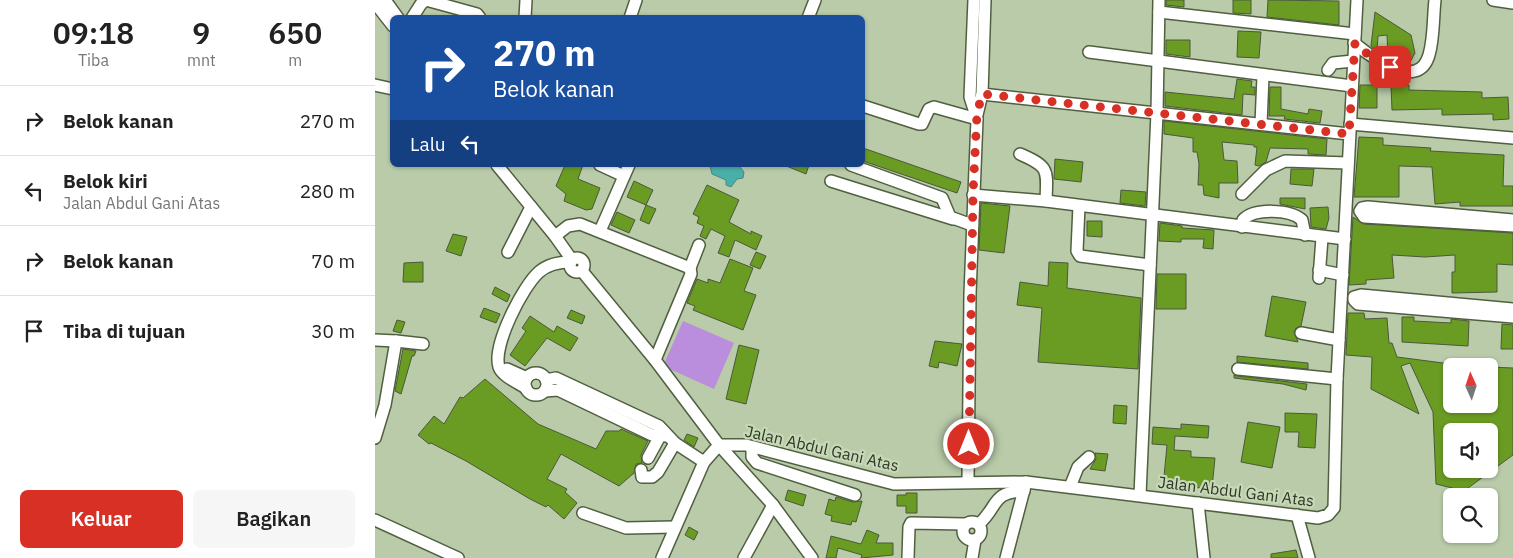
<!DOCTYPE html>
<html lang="id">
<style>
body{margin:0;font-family:"IBM Plex Sans",sans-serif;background:#f6f6f6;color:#222;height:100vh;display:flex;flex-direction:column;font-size:19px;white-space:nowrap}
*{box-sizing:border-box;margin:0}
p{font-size:16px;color:#767676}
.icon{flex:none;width:28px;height:28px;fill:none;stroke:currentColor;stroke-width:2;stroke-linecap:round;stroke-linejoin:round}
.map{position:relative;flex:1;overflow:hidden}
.side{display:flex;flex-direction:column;background:#fff;width:375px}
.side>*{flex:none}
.banner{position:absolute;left:15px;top:15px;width:475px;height:152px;border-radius:8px;box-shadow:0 1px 4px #0004;background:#1a4fa0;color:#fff;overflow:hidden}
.needle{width:32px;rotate:357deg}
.tools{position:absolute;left:1068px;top:358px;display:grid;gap:10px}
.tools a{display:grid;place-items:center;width:55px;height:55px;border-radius:8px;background:#fff;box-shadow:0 1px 4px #0004;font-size:25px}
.pin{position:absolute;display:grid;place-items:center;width:42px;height:42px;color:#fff;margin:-21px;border-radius:10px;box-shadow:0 2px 8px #0006}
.me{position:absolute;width:55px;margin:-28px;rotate:0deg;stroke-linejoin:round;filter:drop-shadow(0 0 4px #0008)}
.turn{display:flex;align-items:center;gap:18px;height:105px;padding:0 20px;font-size:22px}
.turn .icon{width:65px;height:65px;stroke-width:2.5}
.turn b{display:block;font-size:35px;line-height:42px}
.then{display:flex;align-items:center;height:48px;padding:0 20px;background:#0003;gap:10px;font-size:19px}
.eta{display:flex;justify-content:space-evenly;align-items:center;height:85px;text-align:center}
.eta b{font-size:30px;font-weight:600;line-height:35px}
.cta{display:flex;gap:10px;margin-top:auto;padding:10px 20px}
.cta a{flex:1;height:58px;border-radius:8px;background:#d93025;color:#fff;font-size:20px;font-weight:600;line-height:58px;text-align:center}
.cta a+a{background:#f6f6f6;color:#222}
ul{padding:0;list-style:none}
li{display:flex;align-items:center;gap:15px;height:70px;padding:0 20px;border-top:1px solid #e0e0e0}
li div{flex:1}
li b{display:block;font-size:19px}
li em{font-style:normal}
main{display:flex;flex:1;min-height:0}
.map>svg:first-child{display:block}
</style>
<main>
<section class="side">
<div class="eta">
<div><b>09:18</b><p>Tiba</p></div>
<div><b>9</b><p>mnt</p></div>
<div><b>650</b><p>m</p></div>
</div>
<ul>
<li><svg class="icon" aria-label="right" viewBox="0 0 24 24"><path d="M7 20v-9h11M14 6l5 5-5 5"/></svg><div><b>Belok kanan</b></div><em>270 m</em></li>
<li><svg class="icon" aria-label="left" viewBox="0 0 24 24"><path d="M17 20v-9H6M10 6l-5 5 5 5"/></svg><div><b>Belok kiri</b><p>Jalan Abdul Gani Atas</p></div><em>280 m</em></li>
<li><svg class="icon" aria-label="right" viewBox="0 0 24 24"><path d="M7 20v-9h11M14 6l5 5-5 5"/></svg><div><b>Belok kanan</b></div><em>70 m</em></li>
<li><svg class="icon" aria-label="arrive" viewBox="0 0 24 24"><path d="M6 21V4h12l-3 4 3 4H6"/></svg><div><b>Tiba di tujuan</b></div><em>30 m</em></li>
</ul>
<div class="cta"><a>Keluar</a><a>Bagikan</a></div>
</section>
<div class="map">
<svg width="1138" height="558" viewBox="0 0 1138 558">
<rect width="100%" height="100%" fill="#b9cba9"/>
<path fill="#ba8edc" d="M308 321 359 343 339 389 288 366Z"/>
<path fill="#4bafa9" stroke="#438b83" d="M358 165 364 166 369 172 368 178 362 179 356 187 351 185V180L337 174 335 166Z"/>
<g fill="#6a9c23" stroke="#4a593a" fill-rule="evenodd">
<path d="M791 0H809V7L791 5Z"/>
<path d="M858 0H876V14L858 13Z"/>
<path d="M893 0 964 1V25L892 17Z"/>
<path d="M1000 12 1036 35 1040 53 1034 64 1013 57 1012 35 1003 36 1002 51 996 46Z"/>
<path d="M863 31 886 32 884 58 862 57Z"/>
<path d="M791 40H815V57L791 54Z"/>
<path d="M862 79 877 81 876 87H880V95L868 94 867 115 790 106V92L859 99Z"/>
<path d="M985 85H1002V108H984Z"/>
<path d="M1034 85V90L1107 92V98L1133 97 1134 119 1118 120V114L1067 115V109L1017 110 1016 86Z"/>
<path d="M895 87H906V109L933 114 934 109 947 111 945 123 909 119 910 116H894Z"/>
<path d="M789 121 952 139 951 155 933 154V149L895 148 891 162 884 166 880 165 882 147H879V145L847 142 849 160 862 161 863 183H844V198L829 195 828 185H823L824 164 822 152H818V138L789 134Z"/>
<path d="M984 137 1008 138V145L1056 148 1055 151 1129 155 1128 186H1138V206H1085V202L1060 204 1057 167 1024 166V197H979Z"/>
<path d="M488 148 586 182 582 193 488 161Z"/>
<path d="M680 159 708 162 706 182 679 179Z"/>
<path d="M190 165H208L203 179 225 188 217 209 211 210 189 201 191 194 181 186Z"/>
<path d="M409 165H434L431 174Z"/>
<path d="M916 169H939L937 186 915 184Z"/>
<path d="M259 181 278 190 271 205 281 209 274 224 265 220 271 205 252 197Z"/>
<path d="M332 185 364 200 354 222 376 234V231L387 236 381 250 360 240 354 257 343 253 350 236 336 229 331 239 325 236 329 226 322 223 324 217 318 214Z"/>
<path d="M746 190 771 192 770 206 745 203Z"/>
<path d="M905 198H930V209L905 204Z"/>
<path d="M606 203 635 206 629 253 604 250Z"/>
<path d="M953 207 954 218 951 229 936 227 935 208Z"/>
<path d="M242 212 260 220 254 233 236 225Z"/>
<path d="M978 217 989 224 1138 233V265L1122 264V292L1077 293V272H1080V255L1050 257 1017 255 1019 278 991 280V284L974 285Z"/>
<path d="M712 221H727V237L712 236Z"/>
<path d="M785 223 807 226V228L839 230 838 249 828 248 829 239H806V242L784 241Z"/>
<path d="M78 234 92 237 86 256 71 251Z"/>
<path d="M381 252 391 256 385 269 375 265Z"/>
<path d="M355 259 378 268 369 291 381 295 368 330 318 310 320 306 312 303 322 279 333 283V279L345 283Z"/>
<path d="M48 262V282H28L29 263Z"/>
<path d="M674 262 693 263 692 288 766 298 763 369 663 362 667 308 642 305 645 282 673 286Z"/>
<path d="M782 274H811V309H781Z"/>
<path d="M120 287 135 295 132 302 117 294Z"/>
<path d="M897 296 931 302 926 326 921 328 919 332 923 342 890 336Z"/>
<path d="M109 308 125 314 121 323 105 317Z"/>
<path d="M196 310 210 316 207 324 192 318Z"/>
<path d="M973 313H989L990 319 1012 318 1014 343H1017L1022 357 1076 364V404H1114V367L1138 368V455L1089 491 1061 484 1058 412 1035 363 1026 366 1044 414 996 389 997 357 971 355ZM1076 431H1114V469H1076Z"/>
<path d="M155 316 179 332 182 326 203 338 195 351 172 338 150 366 135 355 151 331 147 328Z"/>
<path d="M1027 317H1039V321L1076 323V319L1094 321 1093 346 1027 342Z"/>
<path d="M22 320 30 322 26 333 18 331Z"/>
<path d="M1127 324 1138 325V349H1126Z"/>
<path d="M560 341 587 344 582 366 564 362 563 368 554 366Z"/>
<path d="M364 345 384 350 371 404 351 399Z"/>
<path d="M28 349 41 351 39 356H37L26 394 20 391Z"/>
<path d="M862 356 933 363V369L862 362Z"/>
<path d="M859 375 862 376 932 384 931 390 908 384 859 378Z"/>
<path d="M110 379 163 424 221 449 231 431H244L246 429 273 441 266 455 267 463 261 464 259 473 244 486 186 454 172 479 192 489 190 492 202 503 189 519 173 505 171 507 155 499 91 461 56 443 54 444 43 435 59 416 69 424 85 397 88 398Z"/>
<path d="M739 405 752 406 751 424 738 423Z"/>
<path d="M910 413 942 414 940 448 923 447 924 432H910Z"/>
<path d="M873 422 905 427 897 468 866 462Z"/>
<path d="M806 424 834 426 833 438 800 436 799 450 816 451V457L840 458 837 488 788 487 792 445 777 444 778 427 806 429Z"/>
<path d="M312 434 323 438 319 447 309 440Z"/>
<path d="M720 453 733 454 730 471 715 469 721 459Z"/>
<path d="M413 490 431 495 428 506 410 500Z"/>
<path d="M531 493H542V513H531V506H522V495H531Z"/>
<path d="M461 497 478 502 487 501 481 522 477 521 476 525 456 521 457 516 450 514 454 499 460 501Z"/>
<path d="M314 527 323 532 319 540 310 535Z"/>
<path d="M492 530 504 535 501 543H518V555L486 558 487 555 463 548 461 558H451L456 536 486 544Z"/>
<path d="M921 550 923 558H896V554Z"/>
</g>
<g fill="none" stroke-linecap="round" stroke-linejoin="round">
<defs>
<g id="minor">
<path d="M10 0 23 18"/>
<path d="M1118 0 1138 3"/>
<path d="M0 3 18 26"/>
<path d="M784 12 980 34"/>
<path d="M37 18 46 4 51 0 102 14 105 18"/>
<path d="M150 18 151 0"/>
<path d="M255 18 261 0"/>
<path d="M433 18 440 0"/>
<path d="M979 43C995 56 1043 93 1054 55 1059 38 1058 18 1060 0"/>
<path d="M714 52 977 86"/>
<path d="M953 70 958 63 978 61"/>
<path d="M0 85 18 89"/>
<path d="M607 94 974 134"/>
<path d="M488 106 544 124H547L554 109 559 107 602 119"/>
<path d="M602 115 607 94 610 0"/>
<path d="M886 124 888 76"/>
<path d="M975 124 1138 138"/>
<path d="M645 154C675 167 672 170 671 201"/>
<path d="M122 165 180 236 197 260"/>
<path d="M225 165 249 176"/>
<path d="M476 165 567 198 575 217 597 225"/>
<path d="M456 181 578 219"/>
<path d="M867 194 891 170 910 161 973 163"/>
<path d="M598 195 671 201 970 239"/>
<path d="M704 206 702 251 705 256 775 265"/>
<path d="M1138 220 993 207 987 208 985 211 989 217 1138 226"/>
<path d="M867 227 868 220C879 208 915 209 927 220L930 235"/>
<path d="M225 231 254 165"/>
<path d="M180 236 193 226 205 224 315 268 316 274 280 360"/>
<path d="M133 252 156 207"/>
<circle cx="202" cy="265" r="7"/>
<path d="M315 268 324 245"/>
<path d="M944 270 968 275"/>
<path d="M207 271 280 360 344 445 398 505 437 558"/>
<path d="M944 278 947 238"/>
<path d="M1138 309 986 295 979 297V300L983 304 1138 317"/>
<path d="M926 333 964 340"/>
<path d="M0 340 21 341 10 405 0 438"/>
<path d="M21 341 48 344"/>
<path d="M132 369 152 378"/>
<path d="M863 369 962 379"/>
<circle cx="161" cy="384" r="11"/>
<path d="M171 380 181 378 284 426 300 443 329 462"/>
<path d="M151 388C143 383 127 376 124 367 117 346 148 286 164 272 173 264 184 262 196 262"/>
<path d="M170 391 183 390 277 435 292 436"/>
<path d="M344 445H371L519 484 651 482 943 518 953 515 959 508 962 379 982 0"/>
<path d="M377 447V457L382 463 480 495"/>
<path d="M273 458 285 436"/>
<path d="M266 470 267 477H277L283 472 300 443"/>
<path d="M593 481 595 294 602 119 595 97 599 0"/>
<path d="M695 487 703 467 714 457"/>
<path d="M765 495 782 113 784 0"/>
<path d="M823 503 829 558"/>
<path d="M208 513 251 528 299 527"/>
<path d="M922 515 934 558"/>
<path d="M0 520 83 558"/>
<circle cx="597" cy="531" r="9"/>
<path d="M604 524C624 506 616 492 649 491"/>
<path d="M287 558 329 462 344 445"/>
<path d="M369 558 398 505"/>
<path d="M533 558 534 527 536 523 590 524"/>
<path d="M597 558 600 540"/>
<path d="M631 558 651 482"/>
</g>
</defs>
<use href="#minor" stroke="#505f40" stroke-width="14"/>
<use href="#minor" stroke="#fff" stroke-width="11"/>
</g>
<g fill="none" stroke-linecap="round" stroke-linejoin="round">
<path stroke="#d93025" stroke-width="9" stroke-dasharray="0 16.2" d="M594 444 598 194 602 114 607 94 974 134 980 43 998 59 1015 67"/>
</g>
<g text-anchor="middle" stroke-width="4.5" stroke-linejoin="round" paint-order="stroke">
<g font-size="16" fill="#303729" stroke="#c6d8b5">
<text transform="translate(447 448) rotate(13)" y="6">Jalan Abdul Gani Atas</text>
<text transform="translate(861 491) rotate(7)" y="6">Jalan Abdul Gani Atas</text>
</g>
</g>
</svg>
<div class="tools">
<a><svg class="needle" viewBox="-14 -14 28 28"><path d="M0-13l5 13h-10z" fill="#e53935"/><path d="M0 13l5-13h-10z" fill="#767676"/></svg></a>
<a><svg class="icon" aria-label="sound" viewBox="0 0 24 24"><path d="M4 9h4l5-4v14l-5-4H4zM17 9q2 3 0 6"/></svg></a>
<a><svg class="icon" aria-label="search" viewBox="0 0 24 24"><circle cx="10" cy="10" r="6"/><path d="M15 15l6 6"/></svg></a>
</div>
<div class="pin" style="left:1015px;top:67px;background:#d93025"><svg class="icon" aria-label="arrive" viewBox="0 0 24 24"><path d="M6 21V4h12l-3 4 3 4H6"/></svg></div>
<svg class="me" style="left:594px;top:444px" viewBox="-20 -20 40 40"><circle r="17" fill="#d93025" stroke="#fff" stroke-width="3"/><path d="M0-11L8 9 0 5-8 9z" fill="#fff"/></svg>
<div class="banner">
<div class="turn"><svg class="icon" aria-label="right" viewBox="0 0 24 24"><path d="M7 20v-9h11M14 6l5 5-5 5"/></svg><div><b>270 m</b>Belok kanan</div></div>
<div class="then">Lalu<svg class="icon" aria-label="left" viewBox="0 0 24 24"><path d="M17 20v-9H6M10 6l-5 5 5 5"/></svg></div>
</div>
</div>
</main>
